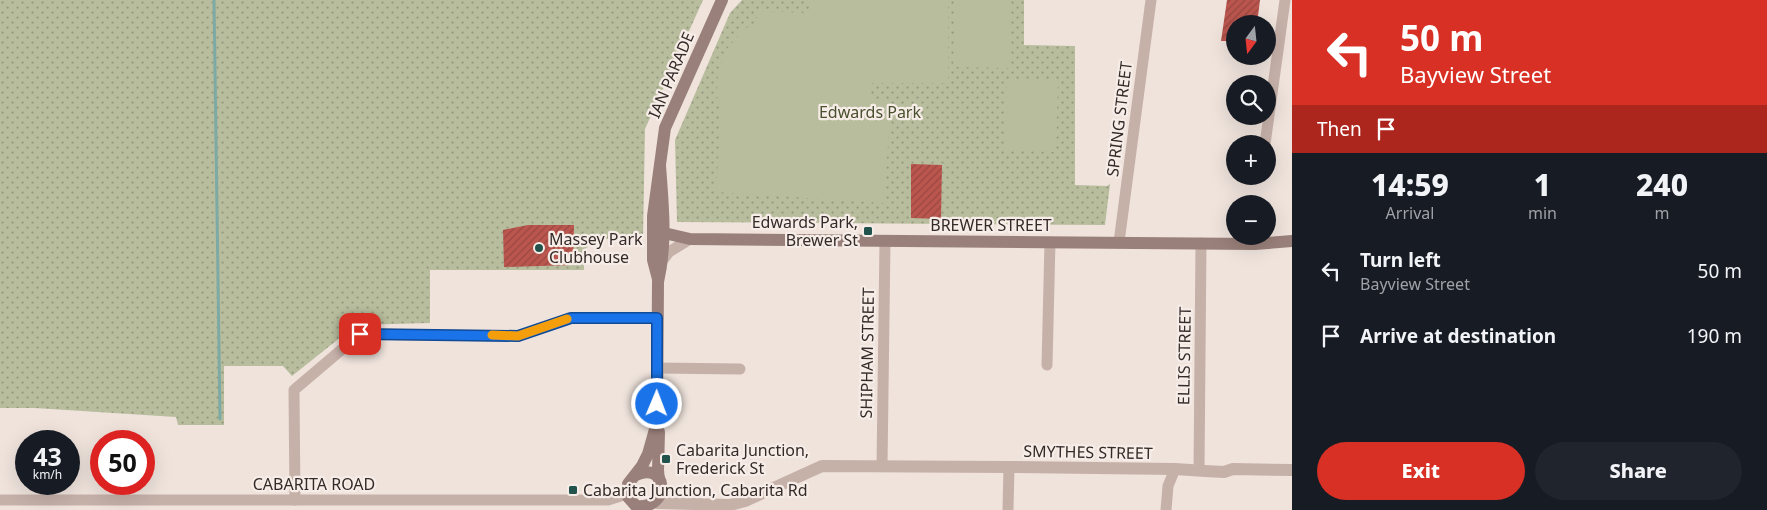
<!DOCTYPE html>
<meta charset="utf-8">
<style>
body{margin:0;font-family:"Noto Sans",sans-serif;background:#20242c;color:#f1f3f6;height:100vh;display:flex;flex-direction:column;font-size:19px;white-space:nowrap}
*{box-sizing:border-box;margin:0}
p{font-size:16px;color:#9ea1a6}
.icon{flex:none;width:28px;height:28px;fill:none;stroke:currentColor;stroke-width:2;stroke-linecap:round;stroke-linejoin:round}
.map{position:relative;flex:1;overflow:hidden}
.details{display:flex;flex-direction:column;background:#171b24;width:475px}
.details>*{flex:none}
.banner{background:#d93025;color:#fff;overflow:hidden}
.needle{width:32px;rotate:195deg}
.fabs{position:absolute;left:1226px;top:15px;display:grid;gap:10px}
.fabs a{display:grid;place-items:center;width:50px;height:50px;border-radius:50%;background:#171b24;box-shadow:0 5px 20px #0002;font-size:25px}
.speed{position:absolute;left:15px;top:430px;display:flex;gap:10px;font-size:25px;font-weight:700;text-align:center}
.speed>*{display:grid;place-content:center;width:65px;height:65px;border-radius:50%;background:#171b24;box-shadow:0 5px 20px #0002;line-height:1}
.speed small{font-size:12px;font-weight:400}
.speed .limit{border:8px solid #d22;background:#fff;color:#111}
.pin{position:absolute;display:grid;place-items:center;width:42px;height:42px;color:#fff;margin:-21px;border-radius:10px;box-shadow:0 2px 8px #0006}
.me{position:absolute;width:55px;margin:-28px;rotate:1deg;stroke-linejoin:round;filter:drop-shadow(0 0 4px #0008)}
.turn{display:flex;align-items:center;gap:18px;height:105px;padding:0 25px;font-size:22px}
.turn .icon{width:65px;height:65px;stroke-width:2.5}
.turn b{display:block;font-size:35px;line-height:42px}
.then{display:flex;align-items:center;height:48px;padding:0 25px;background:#0003;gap:10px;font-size:19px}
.eta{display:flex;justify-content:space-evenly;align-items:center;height:85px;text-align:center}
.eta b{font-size:30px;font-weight:800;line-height:35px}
.primary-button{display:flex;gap:10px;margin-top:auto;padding:10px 25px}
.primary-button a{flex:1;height:58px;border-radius:30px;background:#d93025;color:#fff;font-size:20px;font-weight:800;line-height:58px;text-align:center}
.primary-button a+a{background:#20242c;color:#f1f3f6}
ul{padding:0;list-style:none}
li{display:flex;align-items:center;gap:15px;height:65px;padding:0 25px}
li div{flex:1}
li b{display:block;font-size:19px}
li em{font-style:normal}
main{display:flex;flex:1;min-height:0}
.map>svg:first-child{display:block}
</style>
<main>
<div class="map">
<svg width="1292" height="510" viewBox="0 0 1292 510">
<defs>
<pattern id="green-dots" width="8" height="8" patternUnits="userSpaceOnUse" patternTransform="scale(1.25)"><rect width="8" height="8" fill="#b8bd9d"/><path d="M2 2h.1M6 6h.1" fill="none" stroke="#969a80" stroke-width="1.8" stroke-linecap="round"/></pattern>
<pattern id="building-hatch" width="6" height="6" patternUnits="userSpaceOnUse" patternTransform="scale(1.25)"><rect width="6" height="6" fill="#bb564e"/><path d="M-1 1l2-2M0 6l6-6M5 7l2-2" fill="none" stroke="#994741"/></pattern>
</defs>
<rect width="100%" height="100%" fill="#efe3dc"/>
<g fill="url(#green-dots)">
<path d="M0 0H703L645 129 643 238 595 239 584 250V270H430V323L356 325 292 376 283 366H224V425H178L176 417 35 408H0Z"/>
<path d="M742 0H1024V45L1075 46V185L1107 186 1110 184 1105 225 677 222 675 140 730 13Z"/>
</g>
<g fill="#b8bd9d">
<path d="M809 0H948V83H870L871 90 869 100 891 102 884 203 716 192 721 114 717 96 718 72 726 50 742 31 757 21V11L810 13Z"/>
<path d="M955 0H1010L1009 68 953 67Z"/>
<path d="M1007 80 1058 81 1056 152 1005 150Z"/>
</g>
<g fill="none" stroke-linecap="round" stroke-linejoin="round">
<path stroke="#7daaa4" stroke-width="3" d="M214 0 220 419"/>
</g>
<g fill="url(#building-hatch)">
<path d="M1227 0H1260L1257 24H1235V41H1221Z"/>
<path d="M911 164 942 165 941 219 911 218Z"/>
<path d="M528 225H574L573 265 504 267 503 230Z"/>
</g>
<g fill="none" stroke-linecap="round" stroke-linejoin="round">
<g stroke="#c6b1a9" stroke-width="11">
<path d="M1265 144 1285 0"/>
<path d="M1119 242 1151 0"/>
<path d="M663 260 669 252 690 239"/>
<path d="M1047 365 1050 242"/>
<path d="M657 368 740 369"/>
<path d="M882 466 885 241"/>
<path d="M1199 470 1201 243"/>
<path d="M0 500H608L627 494"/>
<path d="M295 500 294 390 360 334 518 336 571 318H657"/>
<path d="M1008 510 1009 467"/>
<path d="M1166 510 1168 486 1175 469"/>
</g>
<path stroke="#c6b1a9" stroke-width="12" d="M657 503 730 505 745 501 822 466 1009 467 1175 469 1205 471 1224 472 1233 469 1292 470"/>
<g stroke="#9a807a" stroke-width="12">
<path d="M664 233 690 239 1255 244 1292 241"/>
<path d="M658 279 653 260V216L665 128 722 0"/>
<path d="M659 432 658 470 659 481"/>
<path d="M634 476C668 458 672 510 636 506L628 497V484L642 466 648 454 657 422 658 282C667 243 663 205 660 166"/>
</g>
</g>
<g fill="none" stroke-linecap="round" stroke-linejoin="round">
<defs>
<path id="route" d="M360 334 518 336 571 318H657V404"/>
</defs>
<use href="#route" stroke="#114b97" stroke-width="12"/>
<use href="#route" stroke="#1a73e8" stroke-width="9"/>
<path stroke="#f59e0b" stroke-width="9" d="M492 335 518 336 567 319"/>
</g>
<g fill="#21524c" stroke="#f7ede8" stroke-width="2">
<rect x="863" y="226" width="10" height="10" rx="2.5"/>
<circle cx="539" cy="248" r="5"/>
<rect x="661" y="454" width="10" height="10" rx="2.5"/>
<rect x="568" y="485" width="10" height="10" rx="2.5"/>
</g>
<g text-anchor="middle" stroke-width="4.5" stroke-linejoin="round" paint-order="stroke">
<g font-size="16" fill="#342a28" stroke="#f7ede8">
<text transform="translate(671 75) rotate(-67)" y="6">IAN PARADE</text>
<text transform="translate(1119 119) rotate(-83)" y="6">SPRING STREET</text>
<text x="991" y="231">BREWER STREET</text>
<text transform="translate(867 353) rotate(-89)" y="6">SHIPHAM STREET</text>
<text transform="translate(1184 356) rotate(-89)" y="6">ELLIS STREET</text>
<text transform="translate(1088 452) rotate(1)" y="6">SMYTHES STREET</text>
<text x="314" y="490">CABARITA ROAD</text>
</g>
<g font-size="16" fill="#49502e" stroke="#f7ede8">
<text x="870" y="118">Edwards Park</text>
</g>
<g font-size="16" fill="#342a28" stroke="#f7ede8" text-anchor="start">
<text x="858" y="228" text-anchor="end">Edwards Park,<tspan x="858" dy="18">Brewer St</tspan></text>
<text x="549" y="245">Massey Park<tspan x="549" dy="18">Clubhouse</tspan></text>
<text x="676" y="456">Cabarita Junction,<tspan x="676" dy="18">Frederick St</tspan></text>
<text x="583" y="496">Cabarita Junction, Cabarita Rd</text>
</g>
</g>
</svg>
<div class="fabs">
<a><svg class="needle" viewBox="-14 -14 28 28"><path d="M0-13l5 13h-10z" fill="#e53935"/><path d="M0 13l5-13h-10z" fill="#9ea1a6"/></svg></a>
<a><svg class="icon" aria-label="search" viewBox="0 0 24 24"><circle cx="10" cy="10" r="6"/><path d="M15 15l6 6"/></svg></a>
<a>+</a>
<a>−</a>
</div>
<div class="speed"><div>43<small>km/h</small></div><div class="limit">50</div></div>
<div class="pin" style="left:360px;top:334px;background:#d93025"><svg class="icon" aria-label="arrive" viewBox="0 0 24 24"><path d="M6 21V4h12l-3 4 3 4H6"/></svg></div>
<svg class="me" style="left:657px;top:404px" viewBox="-20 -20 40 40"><circle r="17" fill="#1a73e8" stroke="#fff" stroke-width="3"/><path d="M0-11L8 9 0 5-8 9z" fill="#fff"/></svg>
</div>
<section class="details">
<div class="banner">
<div class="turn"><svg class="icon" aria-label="left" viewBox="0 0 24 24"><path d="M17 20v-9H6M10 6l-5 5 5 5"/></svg><div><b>50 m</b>Bayview Street</div></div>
<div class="then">Then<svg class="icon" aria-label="arrive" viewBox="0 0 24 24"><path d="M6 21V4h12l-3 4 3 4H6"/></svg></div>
</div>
<div class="eta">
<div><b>14:59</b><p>Arrival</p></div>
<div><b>1</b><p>min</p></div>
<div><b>240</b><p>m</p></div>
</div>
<ul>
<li><svg class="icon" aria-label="left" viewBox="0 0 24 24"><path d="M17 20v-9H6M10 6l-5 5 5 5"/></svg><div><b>Turn left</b><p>Bayview Street</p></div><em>50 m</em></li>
<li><svg class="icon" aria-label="arrive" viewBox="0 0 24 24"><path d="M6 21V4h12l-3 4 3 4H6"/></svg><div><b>Arrive at destination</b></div><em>190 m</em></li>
</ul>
<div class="primary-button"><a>Exit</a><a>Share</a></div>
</section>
</main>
